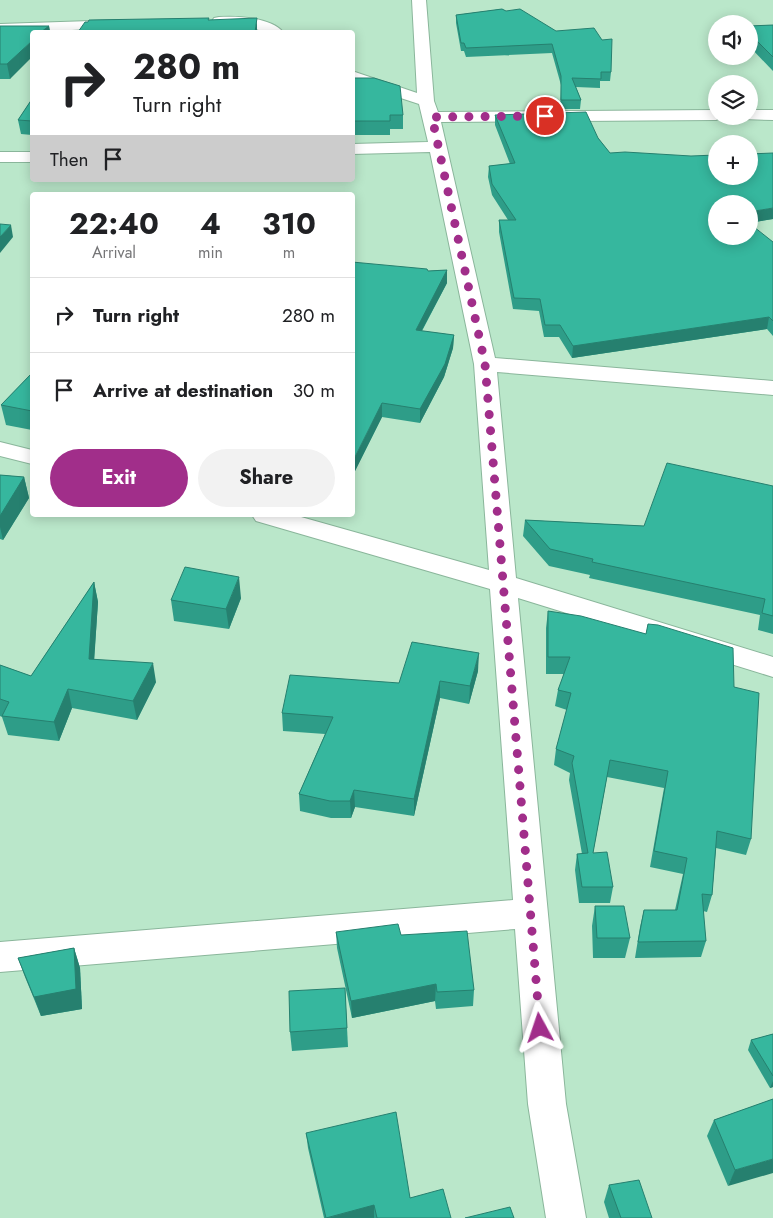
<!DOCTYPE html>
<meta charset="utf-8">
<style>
body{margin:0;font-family:Jost,sans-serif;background:#f2f2f2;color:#202124;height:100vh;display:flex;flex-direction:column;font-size:19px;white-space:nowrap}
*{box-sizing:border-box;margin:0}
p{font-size:16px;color:#757577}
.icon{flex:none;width:28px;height:28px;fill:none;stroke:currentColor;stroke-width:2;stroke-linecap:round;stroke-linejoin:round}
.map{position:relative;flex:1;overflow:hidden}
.panel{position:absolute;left:30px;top:192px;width:325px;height:325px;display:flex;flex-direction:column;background:#fff;border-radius:5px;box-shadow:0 2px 12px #0003}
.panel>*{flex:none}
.banner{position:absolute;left:30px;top:30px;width:325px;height:152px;border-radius:5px;box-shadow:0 2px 12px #0003;background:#fff;color:#202124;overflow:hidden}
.controls{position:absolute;left:708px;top:15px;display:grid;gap:10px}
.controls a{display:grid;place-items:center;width:50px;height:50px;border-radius:50%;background:#fff;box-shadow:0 2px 12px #0003;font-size:25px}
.pin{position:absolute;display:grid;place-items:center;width:42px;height:42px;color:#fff;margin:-21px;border:2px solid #fff;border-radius:50%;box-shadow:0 1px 5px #0007}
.me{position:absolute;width:55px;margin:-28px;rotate:355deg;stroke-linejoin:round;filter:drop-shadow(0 0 4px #0008)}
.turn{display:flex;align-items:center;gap:18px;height:105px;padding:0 20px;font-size:22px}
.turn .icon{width:65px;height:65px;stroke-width:2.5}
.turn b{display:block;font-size:35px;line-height:42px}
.then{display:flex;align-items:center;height:48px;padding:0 20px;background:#0003;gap:10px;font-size:19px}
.eta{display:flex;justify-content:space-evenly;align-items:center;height:85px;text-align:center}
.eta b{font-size:30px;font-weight:700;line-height:35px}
.action{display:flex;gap:10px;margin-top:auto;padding:10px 20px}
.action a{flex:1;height:58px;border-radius:30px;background:#a12e8a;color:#fff;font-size:20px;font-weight:700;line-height:58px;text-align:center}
.action a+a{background:#f2f2f2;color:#202124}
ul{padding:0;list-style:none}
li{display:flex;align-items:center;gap:15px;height:75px;padding:0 20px;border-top:1px solid #e0e0e0}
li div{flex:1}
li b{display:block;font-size:19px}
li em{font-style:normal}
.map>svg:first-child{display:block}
</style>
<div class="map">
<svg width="773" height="1218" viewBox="0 0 773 1218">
<rect width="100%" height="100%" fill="#bae7ca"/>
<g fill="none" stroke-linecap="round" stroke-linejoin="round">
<defs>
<g id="street">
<path d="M412 0H426L434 101 438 112 716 110V116H724L716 120 441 122 495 358 773 381V395L497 372 516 578 773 657V677L518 598 566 1104 586 1218H546L528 1104 515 929 0 972V942L513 900 490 589 256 521 252 515H294L489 570 474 364 430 152 352 154V144L428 142 419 104 352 82V71L417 93Z"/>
<path d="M219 17C236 16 271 17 283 32H264L248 26 214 24 212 21 214 18Z"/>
<path d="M121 20 126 21 128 24 126 27 0 34V24Z"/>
<path d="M749 110H773V120L743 119 741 116H749Z"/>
<rect x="0" y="152" width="32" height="10"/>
<path d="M0 442 32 450V464L0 456Z"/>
</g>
</defs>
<use href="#street" stroke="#8ab69b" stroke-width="2"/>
<use href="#street" fill="#fff" fill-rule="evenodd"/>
</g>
<g fill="#2e9d88">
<path d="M502 9 611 72 610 81H600V88L576 87 581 100 580 109H560L561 85 552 53 466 57 464 51H461L456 23V15Z"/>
<path d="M773 25V71L749 46V26Z"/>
<path d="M0 26H49L50 32H32L10 79H0Z"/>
<path d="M352 78 403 115V129H390V135H352Z"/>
<path d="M32 99V135L21 134 18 120Z"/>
<path d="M495 115 598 138 610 153 773 219 749 223 716 204 773 242V336L767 329 572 358 559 337H544L539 311 513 309 499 232V220H508L492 195 488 177 489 166 510 164 495 125Z"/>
<path d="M447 270V283L422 331 454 335 453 348 444 377 420 423 382 417 352 477 428 271Z"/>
<path d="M32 373V430L6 425 1 405Z"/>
<path d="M0 475 24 477 29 498 3 540 0 539Z"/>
<path d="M773 486V634L758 630 760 615 589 578 590 575 549 566 523 536 525 520 644 526Z"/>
<path d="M94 582 98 602 94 659 156 682 137 720 72 708 59 741 8 735 2 717 0 716V665L31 676Z"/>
<path d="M241 598 229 629 174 621 171 600Z"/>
<path d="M548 611 646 634 648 624 734 687 751 839 746 855 716 848 712 895 707 912 703 911 706 941 701 957 635 958 640 927 644 910H675L683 874 650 867 664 788 607 777 593 853 613 887 610 903H579L575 870 577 854H582L569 780 570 773 554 765 556 749 567 710 555 706 558 690 564 674H546V628Z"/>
<path d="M478 671 469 704 440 698 414 816 355 807 351 818H331L300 811 299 794 325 734 283 731 282 713 399 683Z"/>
<path d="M595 906 630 938 625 958H593L592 926Z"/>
<path d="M336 932 401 935 474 990 473 1006 436 1009 435 1001 352 1018 337 948Z"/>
<path d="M74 948 80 968 82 1009 41 1016 25 977 18 958Z"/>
<path d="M345 988 348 1047 292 1051 290 1032Z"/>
<path d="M773 1034V1087L770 1088 748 1050 751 1040Z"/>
<path d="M773 1099 728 1186 707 1136 714 1120Z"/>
<path d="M306 1133 410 1198 451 1218H324L308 1148Z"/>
<path d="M609 1185 652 1218H609L604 1202Z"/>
</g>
<g fill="#26806f">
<path d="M257 18V32H255Z"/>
<path d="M49 26 50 32H41Z"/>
<path d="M32 41V57L10 79 7 64Z"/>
<path d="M773 208V219L749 223V212Z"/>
<path d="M11 225 13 237 0 253V237Z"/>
<path d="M447 270V283L415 343 416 330Z"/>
<path d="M769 317 767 329 572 358 573 346Z"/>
<path d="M454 335 453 348 444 377 420 423V409Z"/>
<path d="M382 403V417L352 477V463Z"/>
<path d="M24 477 29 498 3 540 0 527V516Z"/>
<path d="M239 577 241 598 229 629 226 609Z"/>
<path d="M94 582 98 602 93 678 89 659Z"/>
<path d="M479 653 478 671 469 704 470 686Z"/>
<path d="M153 663 156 682 137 720 133 701Z"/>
<path d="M440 681V698L414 816V799Z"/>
<path d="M68 689 72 708 59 741 54 722Z"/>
<path d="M354 790 355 807 351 818 350 801Z"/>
<path d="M74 948 80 968 82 1009 41 1016 34 997Z"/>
<path d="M436 984 435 1001 352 1018 351 1001Z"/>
<path d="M773 1081V1087L770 1088Z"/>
<path d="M773 1159V1173L728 1186 735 1170Z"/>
<path d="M374 1205V1218H328Z"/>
</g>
<g fill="#36b79e" stroke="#26806f">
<path d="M502 9 506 11 520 9 556 31 594 28 602 40 612 39 611 72H601V79L572 78 581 100H561V76L552 44 466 48 464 43H461L456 15Z"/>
<path d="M209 18 208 20 257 18 255 32H78L85 22H88L89 20Z"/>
<path d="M773 25V57L749 33V26Z"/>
<path d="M0 26H49L41 32H32V41L7 64H0Z"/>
<path d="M352 78H374L400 86 403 115H390V121H352Z"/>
<path d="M32 99V121L18 120Z"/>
<path d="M586 112 598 138 610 153 625 152 691 156 716 155V176H749V154L773 153V208L749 212V204H716V236H749V223L773 242V321L769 317 573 346 560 325H545L540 299 514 298 499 220H516L492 184 489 166 515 163 495 115Z"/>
<path d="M0 224 11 225 0 237Z"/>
<path d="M352 262 427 269 428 271 447 270 416 330 454 335 445 364 420 409 382 403 352 463Z"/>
<path d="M32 373V411L1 405Z"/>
<path d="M667 463 773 486V616L762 613 765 599 592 562 593 559 550 549 525 520 644 526Z"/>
<path d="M0 475 24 477 0 516Z"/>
<path d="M185 567 239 577 226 609 171 600Z"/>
<path d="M94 582 89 659 153 663 133 701 68 689 54 722 2 716 9 702 0 699V665L31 676Z"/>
<path d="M548 611 581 616 646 634 648 624 658 625 733 648 734 687 759 693 751 839 717 831 712 895 702 894 706 941 638 942 644 910H677L687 858 654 851 668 771 610 760 593 853 607 852 613 887H582L577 854 588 853 572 763 574 756 556 749 571 693 558 690 570 657H548Z"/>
<path d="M412 642 479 653 470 686 440 681 414 799 354 790 350 801H330L299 794 333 717 282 713 290 675 399 683Z"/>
<path d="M595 906H624L630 938H597Z"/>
<path d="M398 924 401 935 467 931 474 990 437 992 436 984 351 1001 336 932Z"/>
<path d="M74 948 76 989 34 997 18 958Z"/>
<path d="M345 988 347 1028 290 1032 289 991Z"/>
<path d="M773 1034V1076L751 1040Z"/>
<path d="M773 1099V1159L735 1170 714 1120Z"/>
<path d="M396 1112 410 1198 443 1189 451 1218H377L374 1205 326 1218 306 1133Z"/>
<path d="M639 1180 652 1218H621L609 1185Z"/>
<path d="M510 1207 514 1218H465Z"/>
</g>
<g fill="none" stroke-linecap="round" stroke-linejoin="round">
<path stroke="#a12e8a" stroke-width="9" stroke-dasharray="0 16.2" d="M540 1028 485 364 432 117 545 116"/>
</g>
</svg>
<div class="controls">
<a><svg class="icon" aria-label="sound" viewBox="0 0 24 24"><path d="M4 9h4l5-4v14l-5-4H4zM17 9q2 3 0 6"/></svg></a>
<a><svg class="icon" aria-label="layers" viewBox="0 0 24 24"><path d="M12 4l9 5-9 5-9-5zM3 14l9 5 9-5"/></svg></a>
<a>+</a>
<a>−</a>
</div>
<div class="pin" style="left:545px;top:116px;background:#d93025"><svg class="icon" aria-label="arrive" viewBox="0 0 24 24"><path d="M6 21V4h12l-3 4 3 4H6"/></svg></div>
<svg class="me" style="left:540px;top:1028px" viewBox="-20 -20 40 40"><path d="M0-17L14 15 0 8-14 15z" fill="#a12e8a" stroke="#fff" stroke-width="4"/></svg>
<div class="banner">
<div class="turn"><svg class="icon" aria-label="right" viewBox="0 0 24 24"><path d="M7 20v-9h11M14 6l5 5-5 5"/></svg><div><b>280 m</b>Turn right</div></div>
<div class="then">Then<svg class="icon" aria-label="arrive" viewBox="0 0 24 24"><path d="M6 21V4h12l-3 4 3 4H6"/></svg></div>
</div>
<section class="panel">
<div class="eta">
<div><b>22:40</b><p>Arrival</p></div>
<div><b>4</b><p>min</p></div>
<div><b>310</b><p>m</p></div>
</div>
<ul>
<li><svg class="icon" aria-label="right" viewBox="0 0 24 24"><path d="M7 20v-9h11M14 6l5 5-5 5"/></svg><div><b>Turn right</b></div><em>280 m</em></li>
<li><svg class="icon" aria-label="arrive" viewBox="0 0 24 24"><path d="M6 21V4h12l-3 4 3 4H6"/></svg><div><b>Arrive at destination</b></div><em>30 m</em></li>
</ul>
<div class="action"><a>Exit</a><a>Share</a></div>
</section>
</div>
